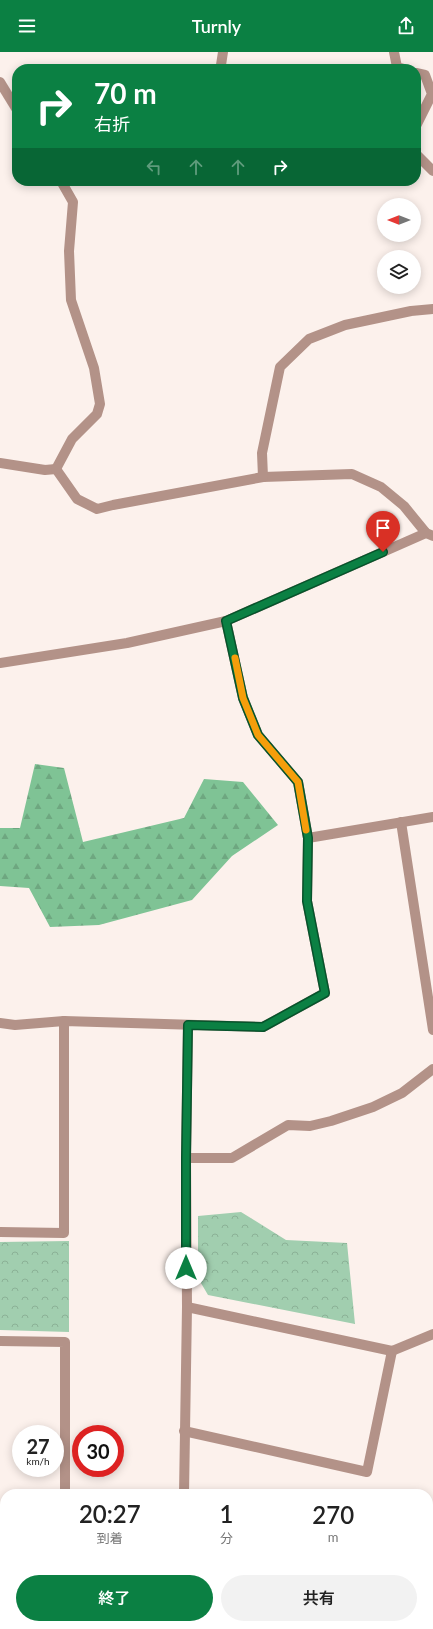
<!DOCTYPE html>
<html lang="ja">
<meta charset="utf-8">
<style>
body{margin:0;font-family:Lato,"Noto Sans JP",sans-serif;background:#f2f2f2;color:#222;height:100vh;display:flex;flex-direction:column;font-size:15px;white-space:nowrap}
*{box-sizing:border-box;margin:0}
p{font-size:13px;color:#767676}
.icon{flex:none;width:22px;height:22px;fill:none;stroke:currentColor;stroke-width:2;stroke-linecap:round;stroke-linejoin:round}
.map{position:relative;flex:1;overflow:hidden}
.panel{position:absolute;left:0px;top:1437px;width:433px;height:140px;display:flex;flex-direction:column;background:#fff;border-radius:16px 16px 0 0;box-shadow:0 2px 10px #0003}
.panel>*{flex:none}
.top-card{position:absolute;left:12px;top:12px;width:409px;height:122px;border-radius:16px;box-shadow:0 2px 10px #0003;background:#0b8043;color:#fff;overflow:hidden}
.needle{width:26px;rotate:270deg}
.tools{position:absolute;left:377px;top:146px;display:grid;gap:8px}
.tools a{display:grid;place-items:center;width:44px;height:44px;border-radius:50%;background:#fff;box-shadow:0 2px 10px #0003;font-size:20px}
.speed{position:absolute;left:12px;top:1373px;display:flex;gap:8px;font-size:20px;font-weight:700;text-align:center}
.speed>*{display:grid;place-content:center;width:52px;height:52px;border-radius:50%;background:#fff;box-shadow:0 2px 10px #0003;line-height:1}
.speed small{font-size:10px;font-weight:400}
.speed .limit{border:6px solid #d22;background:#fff;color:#111}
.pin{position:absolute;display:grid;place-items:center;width:34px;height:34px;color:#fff;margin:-41px -17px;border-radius:50% 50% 50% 0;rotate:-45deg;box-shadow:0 0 4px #0007}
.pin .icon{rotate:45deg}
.me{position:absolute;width:44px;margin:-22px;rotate:0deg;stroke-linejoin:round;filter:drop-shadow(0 0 3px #0008)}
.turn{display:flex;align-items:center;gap:14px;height:84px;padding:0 16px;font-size:18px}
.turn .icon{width:52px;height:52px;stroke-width:2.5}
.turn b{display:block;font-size:28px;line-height:34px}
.lanes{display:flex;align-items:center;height:38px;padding:0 16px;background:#0003;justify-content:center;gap:20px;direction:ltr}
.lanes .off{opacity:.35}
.eta{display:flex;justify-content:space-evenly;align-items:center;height:68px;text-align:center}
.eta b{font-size:24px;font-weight:600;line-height:28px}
.cta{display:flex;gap:8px;margin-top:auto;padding:8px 16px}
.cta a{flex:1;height:46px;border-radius:24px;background:#0b8043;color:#fff;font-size:16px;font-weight:600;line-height:46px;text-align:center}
.cta a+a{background:#f2f2f2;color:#222}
header{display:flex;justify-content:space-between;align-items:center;height:52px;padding:0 16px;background:#0b8043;color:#fff;font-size:18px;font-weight:600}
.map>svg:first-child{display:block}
</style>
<header><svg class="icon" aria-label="menu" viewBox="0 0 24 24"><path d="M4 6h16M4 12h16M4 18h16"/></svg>Turnly<svg class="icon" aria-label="share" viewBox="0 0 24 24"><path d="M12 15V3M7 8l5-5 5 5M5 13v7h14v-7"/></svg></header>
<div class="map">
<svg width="433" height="1577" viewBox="0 0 433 1577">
<defs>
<pattern id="forest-firs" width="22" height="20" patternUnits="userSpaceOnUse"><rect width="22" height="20" fill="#7fc395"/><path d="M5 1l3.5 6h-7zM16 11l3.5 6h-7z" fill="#6ea780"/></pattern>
<pattern id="park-crowns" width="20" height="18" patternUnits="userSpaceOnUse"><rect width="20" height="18" fill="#a1ceaf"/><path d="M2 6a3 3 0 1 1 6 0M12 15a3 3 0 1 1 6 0" fill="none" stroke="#8bb196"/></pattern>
</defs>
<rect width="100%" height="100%" fill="#fcf1ec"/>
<path fill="url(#forest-firs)" d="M35 712 64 716 83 790 184 766 204 727 243 730 278 773 232 804 192 848 99 873 50 875 29 836 0 834V776H20Z"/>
<g fill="url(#park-crowns)">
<path d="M241 1160 286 1188 347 1191 355 1272 208 1243 198 1226V1164Z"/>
<path d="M69 1189V1280L0 1278V1190Z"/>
</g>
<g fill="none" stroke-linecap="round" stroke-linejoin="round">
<g stroke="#b39288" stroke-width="10">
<path d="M394 0 397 15 404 17"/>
<path d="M222 17 221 13 223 0"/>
<path d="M416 21 425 23 432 42 416 74"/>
<path d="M0 30 17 58"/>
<path d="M416 102 433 119"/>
<path d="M0 411 45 418 56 417"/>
<path d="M56 417 77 447 97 457 113 453 263 425 352 422 381 435 404 454 426 481 433 484"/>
<path d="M56 417 72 387 97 362 100 352 94 316 71 248 69 199 73 150 61 129"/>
<path d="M263 425 262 401 280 315 309 287 345 273 411 259 433 257"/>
<path d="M0 611 127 591 226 569 426 481"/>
<path d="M401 770 433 978"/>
<path d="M308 786 433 765"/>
<path d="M0 971 15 973 64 969 263 975 325 941 307 849 308 786 298 730 258 683 243 646 226 569"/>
<path d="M186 1106H232L288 1073 310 1074 331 1069 373 1055 402 1041 433 1017"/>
<path d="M0 1180 64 1181V969"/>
<path d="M187 1255 392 1299 433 1282"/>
<path d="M0 1289 65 1290V1442"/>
<path d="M184 1379 367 1420 392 1299"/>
<path d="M184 1442 187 1255 186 1106 188 973"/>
<path d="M0 1461 5 1463"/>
<path d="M428 1496H433"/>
<path d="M0 1570 5 1567"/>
</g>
</g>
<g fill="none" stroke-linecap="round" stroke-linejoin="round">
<defs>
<path id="route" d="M186 1216V1106L188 973 263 975 325 941 307 849 308 786 298 730 258 683 243 646 226 569 383 500"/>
</defs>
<use href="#route" stroke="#07532c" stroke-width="10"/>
<use href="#route" stroke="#0b8043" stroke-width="7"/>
<path stroke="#f59e0b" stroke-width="7" d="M235 606 243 646 258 683 298 730 306 778"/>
</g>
</svg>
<div class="tools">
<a><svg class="needle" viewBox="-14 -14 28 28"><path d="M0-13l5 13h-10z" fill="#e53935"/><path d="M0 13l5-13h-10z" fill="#767676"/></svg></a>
<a><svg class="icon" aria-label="layers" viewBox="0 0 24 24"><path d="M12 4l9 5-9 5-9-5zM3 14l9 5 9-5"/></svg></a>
</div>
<div class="speed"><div>27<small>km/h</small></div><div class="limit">30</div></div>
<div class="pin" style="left:383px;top:500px;background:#d93025"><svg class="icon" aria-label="arrive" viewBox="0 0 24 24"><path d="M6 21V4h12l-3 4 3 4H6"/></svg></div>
<svg class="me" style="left:186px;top:1216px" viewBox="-20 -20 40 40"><circle r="19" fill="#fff"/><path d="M0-13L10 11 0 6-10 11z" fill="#0b8043"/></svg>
<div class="top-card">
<div class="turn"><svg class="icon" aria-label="right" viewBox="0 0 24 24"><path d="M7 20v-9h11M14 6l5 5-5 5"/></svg><div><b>70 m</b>右折</div></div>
<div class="lanes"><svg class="icon off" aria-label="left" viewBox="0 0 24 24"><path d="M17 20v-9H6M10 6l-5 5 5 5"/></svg><svg class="icon off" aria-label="ahead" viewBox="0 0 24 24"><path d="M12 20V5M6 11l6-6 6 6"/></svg><svg class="icon off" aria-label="ahead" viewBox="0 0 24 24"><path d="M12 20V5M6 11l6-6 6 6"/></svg><svg class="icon" aria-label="right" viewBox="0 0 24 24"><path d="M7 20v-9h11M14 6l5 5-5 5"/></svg></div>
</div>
<section class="panel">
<div class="eta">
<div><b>20:27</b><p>到着</p></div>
<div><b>1</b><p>分</p></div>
<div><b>270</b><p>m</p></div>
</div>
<div class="cta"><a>終了</a><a>共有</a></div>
</section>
</div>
